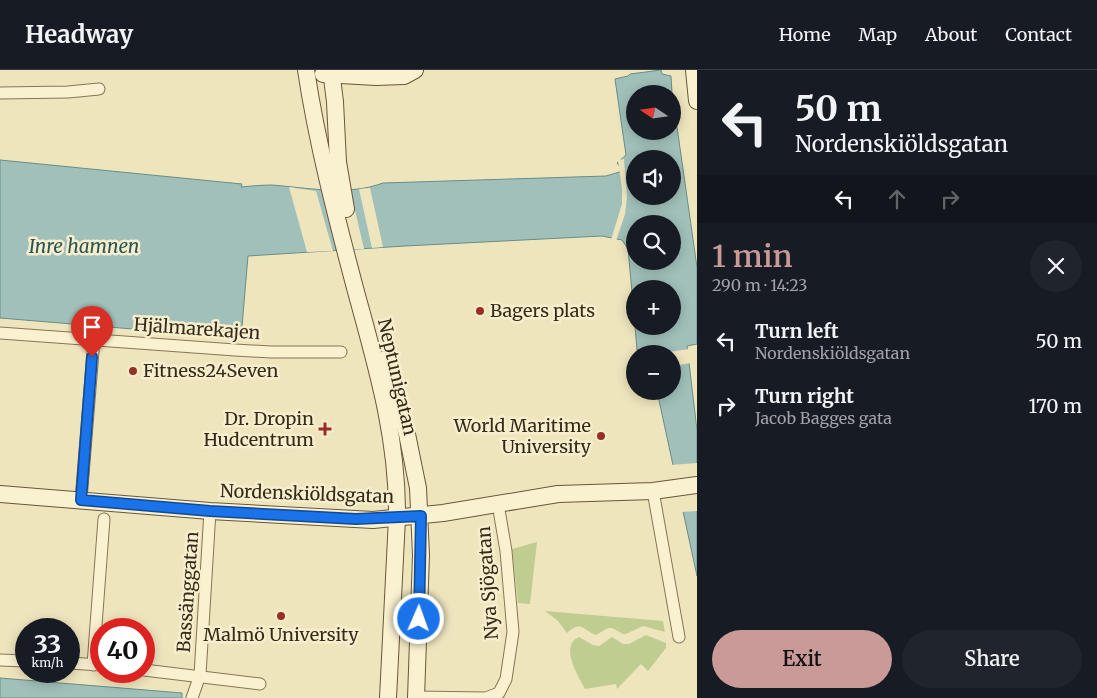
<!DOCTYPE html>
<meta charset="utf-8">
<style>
body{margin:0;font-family:Merriweather,serif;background:#20242c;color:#f1f3f6;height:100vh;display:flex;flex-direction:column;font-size:19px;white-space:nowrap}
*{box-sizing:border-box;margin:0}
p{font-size:16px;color:#9ea1a6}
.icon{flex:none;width:28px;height:28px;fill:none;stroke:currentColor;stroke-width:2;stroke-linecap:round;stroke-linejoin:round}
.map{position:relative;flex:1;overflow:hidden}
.panel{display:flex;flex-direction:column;background:#171b24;width:400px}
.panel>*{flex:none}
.hud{background:#171b24;color:#f1f3f6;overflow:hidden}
.needle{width:32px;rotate:283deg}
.controls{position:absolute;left:626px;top:15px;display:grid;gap:10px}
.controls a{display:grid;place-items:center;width:55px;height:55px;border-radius:50%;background:#171b24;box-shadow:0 2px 12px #0003;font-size:25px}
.speed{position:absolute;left:15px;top:548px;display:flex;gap:10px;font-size:25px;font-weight:700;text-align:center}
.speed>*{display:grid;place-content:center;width:65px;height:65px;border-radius:50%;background:#171b24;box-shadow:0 2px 12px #0003;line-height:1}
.speed small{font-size:12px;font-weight:400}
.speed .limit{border:8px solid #d22;background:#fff;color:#111}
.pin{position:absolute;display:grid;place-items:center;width:42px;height:42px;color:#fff;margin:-51px -21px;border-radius:50% 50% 50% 0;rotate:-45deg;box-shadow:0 0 5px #0007}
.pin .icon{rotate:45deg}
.me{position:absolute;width:55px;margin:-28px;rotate:2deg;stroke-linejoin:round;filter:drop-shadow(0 0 4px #0008)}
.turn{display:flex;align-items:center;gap:18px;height:105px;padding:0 15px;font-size:22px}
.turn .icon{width:65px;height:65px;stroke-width:2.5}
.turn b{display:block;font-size:35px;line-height:42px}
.lanes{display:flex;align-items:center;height:48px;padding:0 15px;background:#0003;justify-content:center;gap:25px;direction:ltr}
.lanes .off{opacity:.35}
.round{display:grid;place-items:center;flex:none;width:52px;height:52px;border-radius:26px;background:#20242c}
.headline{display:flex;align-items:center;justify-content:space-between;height:85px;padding:0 15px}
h1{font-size:30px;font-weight:600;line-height:38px;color:#c99a98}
.primary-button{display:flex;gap:10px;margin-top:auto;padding:10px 15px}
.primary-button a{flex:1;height:58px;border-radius:30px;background:#c99a98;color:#111;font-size:20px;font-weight:600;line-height:58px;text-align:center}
.primary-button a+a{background:#20242c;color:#f1f3f6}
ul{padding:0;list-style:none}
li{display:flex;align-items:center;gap:15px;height:65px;padding:0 15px}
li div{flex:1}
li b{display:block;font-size:19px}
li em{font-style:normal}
header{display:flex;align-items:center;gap:30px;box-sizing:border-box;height:70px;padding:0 25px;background:#171b24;border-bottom:1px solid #363941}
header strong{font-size:24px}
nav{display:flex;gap:28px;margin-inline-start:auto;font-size:18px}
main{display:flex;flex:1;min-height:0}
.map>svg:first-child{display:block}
</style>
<header>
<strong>Headway</strong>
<nav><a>Home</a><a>Map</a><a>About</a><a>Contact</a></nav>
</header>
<main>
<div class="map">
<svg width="697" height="628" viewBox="0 0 697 628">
<rect width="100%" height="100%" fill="#efe5bd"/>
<g fill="#c0cd91">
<path d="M537 472 530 534 518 533 512 479Z"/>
<path d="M545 541 663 551 665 562 643 556 626 564H623L612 558H608L596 565C582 560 582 550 567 563L558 551Z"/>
<path d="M646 565 666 573V578L648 601 641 594 617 619 616 614 585 619C578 606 559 575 579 567L593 575 599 576 612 567 623 574H629Z"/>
</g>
<g fill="#a1c0ba" stroke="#688d88" fill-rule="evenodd">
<path d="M661 0 662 4 671 6 672 24H635V61H672L673 29 697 197V274L687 276 697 360V506L657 321H672V284H645L644 280H637L635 256H672V219H635V254L628 179 622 170 602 166 405 176 248 186 241 268 0 248V90L242 114 241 117C252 116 262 115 272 115 309 118 348 126 383 113L606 106 623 101 617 93 626 85 615 9 628 6 630 4ZM635 89H672V126H635ZM635 154H672V191H635Z"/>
<path d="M0 608 182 623V628H0Z"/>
</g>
<g fill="#efe5bd">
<path d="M624 89 627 127 625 144 616 171 611 170 622 134V119L618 90Z"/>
<path d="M289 117 316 121 333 181 307 182Z"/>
<path d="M370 118 383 177 372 178 359 119Z"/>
<path d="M350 119 364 179 337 180 323 120Z"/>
<path d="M689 279 691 293 673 296 672 284H654Z"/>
<path d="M697 393V441L681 442 671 395Z"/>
</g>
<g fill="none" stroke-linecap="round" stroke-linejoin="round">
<defs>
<g id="street">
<path d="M0 23 68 22 99 19"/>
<path d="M0 263 235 280 271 282H341"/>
<path d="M653 421 679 567"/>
<path d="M81 430 94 269"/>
<path d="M0 590 26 591"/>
<path d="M69 593 101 595"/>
<path d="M93 595 104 449"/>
<path d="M144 600 260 614"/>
<path d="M416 627 486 628 499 623 506 609 513 562 506 481 498 434"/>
<path d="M192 628 200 605 210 441"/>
</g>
<g id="secondary">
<path d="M306 0C317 73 336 146 355 218 376 295 398 367 397 448L388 628"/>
<path d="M331 0 335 32 338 92 346 139"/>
<path d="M694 0 697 31"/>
<path d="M323 4 376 7 404 6 415 0"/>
<path d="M385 289 407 364 418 418 421 485 416 628"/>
<path d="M0 424 210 441 373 450 443 443 558 424 653 421 697 415"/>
</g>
</defs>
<use href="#street" stroke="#877556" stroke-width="13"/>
<use href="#secondary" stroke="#695639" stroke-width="18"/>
<use href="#street" stroke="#faf1d0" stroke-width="11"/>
<use href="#secondary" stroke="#faf1d0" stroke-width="16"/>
</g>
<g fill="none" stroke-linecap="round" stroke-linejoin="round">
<defs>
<path id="route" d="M92 287 81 430 210 441 356 449 421 446 419 549"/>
</defs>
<use href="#route" stroke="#114b97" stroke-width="12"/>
<use href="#route" stroke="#1a73e8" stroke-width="9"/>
</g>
<g fill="#982e24" stroke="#f6eecc" stroke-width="2">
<circle cx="480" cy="241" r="5"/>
<circle cx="133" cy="301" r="5"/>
<path d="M322.5 351.5h5v5h5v5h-5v5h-5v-5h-5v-5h5z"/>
<circle cx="601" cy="366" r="5"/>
<circle cx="281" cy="546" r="5"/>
</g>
<g text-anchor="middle" stroke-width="5" stroke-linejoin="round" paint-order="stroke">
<g font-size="18" fill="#362b1b" stroke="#f6eecc" text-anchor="start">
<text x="490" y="247">Bagers plats</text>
<text x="143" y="307">Fitness24Seven</text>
<text x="314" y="355" text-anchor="end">Dr. Dropin<tspan x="314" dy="21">Hudcentrum</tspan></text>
<text x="591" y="362" text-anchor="end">World Maritime<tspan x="591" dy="21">University</tspan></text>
<text x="281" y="571" text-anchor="middle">Malmö University</text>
</g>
<g font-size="18" fill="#362b1b" stroke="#f6eecc">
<text transform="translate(197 259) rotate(4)" y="6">Hjälmarekajen</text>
<text transform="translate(397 307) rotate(77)" y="6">Neptunigatan</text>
<text transform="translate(307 424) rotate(2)" y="6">Nordenskiöldsgatan</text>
<text transform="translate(488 513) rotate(-94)" y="6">Nya Sjögatan</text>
<text transform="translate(188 522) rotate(-86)" y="6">Bassänggatan</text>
</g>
<g font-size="19" font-style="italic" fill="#295556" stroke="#f6eecc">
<text x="84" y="183">Inre hamnen</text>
</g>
</g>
</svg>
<div class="controls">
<a><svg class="needle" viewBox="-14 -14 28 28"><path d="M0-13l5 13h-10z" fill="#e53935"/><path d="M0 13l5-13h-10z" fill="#9ea1a6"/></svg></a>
<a><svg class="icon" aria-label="sound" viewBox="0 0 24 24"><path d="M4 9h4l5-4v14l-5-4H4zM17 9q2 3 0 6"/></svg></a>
<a><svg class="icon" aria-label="search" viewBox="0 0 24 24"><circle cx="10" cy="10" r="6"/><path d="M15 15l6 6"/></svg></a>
<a>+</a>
<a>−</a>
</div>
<div class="speed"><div>33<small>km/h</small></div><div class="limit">40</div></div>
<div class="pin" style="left:92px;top:287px;background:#d93025"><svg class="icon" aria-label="arrive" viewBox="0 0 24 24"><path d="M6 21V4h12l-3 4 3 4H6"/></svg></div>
<svg class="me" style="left:419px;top:549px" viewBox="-20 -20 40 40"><circle r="17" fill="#1a73e8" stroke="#fff" stroke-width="3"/><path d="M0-11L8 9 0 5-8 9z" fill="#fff"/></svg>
</div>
<section class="panel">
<div class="hud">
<div class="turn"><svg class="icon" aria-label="left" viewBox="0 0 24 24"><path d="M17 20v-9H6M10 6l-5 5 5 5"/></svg><div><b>50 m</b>Nordenskiöldsgatan</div></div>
<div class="lanes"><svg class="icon" aria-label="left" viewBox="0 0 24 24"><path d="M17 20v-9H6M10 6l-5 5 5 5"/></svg><svg class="icon off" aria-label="ahead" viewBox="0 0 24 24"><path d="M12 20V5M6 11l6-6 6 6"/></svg><svg class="icon off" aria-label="right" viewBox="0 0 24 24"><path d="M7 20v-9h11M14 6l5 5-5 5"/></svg></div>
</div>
<div class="headline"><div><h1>1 min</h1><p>290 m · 14:23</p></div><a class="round"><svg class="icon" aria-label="close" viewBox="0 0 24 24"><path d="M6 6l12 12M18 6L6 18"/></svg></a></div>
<ul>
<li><svg class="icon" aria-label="left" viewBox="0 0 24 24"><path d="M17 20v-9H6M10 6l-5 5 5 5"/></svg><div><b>Turn left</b><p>Nordenskiöldsgatan</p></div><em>50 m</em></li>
<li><svg class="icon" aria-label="right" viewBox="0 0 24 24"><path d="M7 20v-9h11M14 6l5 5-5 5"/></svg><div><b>Turn right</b><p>Jacob Bagges gata</p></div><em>170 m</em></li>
</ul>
<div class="primary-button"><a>Exit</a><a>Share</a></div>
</section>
</main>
